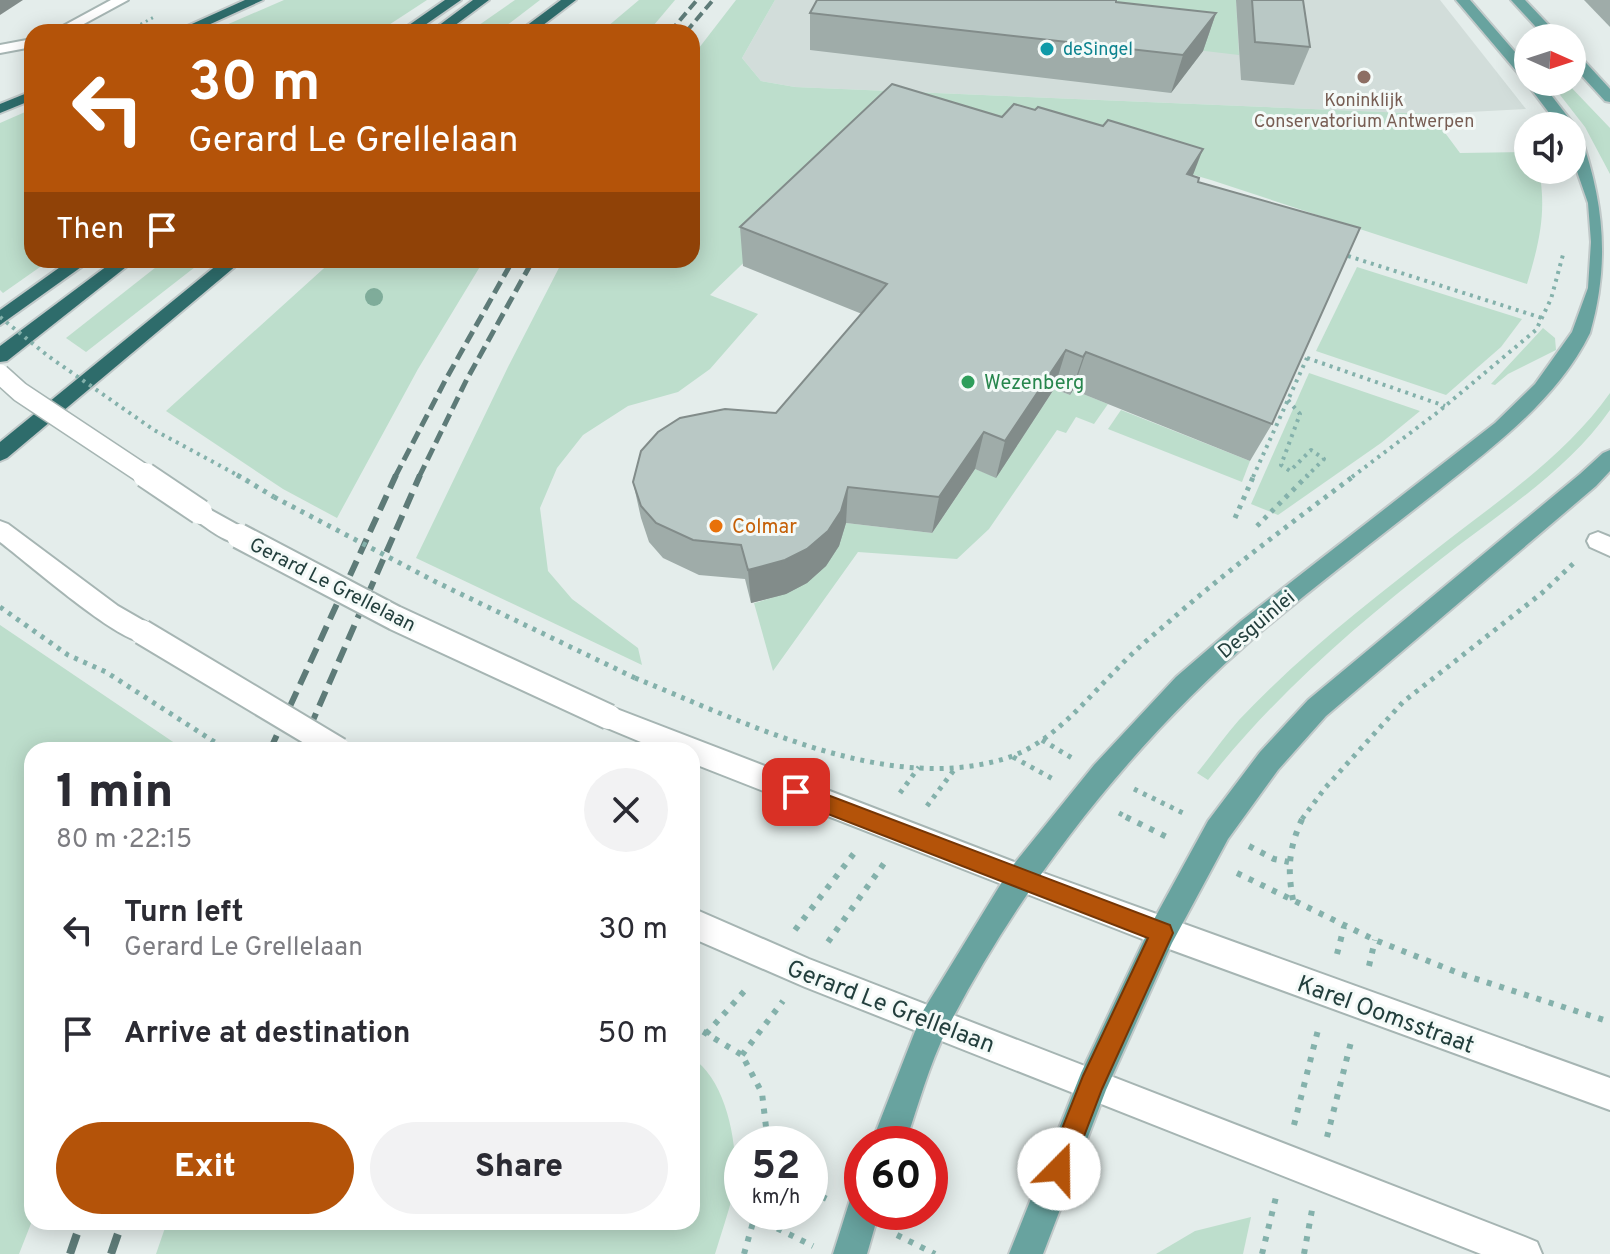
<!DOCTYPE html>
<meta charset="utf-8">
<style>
body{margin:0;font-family:Overpass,sans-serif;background:#f2f2f3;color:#2b2b33;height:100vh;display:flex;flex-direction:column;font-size:30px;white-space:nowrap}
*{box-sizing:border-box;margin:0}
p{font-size:26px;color:#7c7c81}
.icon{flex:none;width:44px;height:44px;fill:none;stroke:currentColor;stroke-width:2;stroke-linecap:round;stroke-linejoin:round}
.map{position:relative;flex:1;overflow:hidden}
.side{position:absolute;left:24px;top:742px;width:676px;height:488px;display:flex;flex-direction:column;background:#fff;border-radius:24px;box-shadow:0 4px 20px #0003}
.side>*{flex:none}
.banner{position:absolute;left:24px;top:24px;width:676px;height:244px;border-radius:24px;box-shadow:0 4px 20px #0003;background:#b45309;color:#fff;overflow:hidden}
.needle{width:52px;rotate:93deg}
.tools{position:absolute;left:1514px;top:24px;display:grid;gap:16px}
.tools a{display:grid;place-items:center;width:72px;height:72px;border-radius:50%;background:#fff;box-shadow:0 4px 20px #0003;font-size:40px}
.speed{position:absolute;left:724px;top:1126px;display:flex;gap:16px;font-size:40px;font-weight:700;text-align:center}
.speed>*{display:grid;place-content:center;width:104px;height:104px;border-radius:50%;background:#fff;box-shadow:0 4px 20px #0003;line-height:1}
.speed small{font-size:20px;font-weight:400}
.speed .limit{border:12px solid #d22;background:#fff;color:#111}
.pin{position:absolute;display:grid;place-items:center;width:68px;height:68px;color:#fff;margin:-34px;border-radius:16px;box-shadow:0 4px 12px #0006}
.me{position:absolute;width:88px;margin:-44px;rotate:22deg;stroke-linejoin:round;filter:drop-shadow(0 0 6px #0008)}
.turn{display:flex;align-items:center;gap:28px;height:168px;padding:0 32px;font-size:36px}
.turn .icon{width:104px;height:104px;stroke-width:2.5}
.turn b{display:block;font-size:56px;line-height:68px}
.then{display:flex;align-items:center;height:76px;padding:0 32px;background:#0003;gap:16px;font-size:30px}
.round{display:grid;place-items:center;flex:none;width:84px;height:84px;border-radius:42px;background:#f2f2f3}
.overview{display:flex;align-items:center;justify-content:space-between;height:136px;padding:0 32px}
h1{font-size:48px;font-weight:800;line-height:60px}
.button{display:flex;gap:16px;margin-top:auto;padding:16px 32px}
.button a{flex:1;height:92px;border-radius:48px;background:#b45309;color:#fff;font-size:32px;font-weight:800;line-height:92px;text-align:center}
.button a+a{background:#f2f2f3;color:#2b2b33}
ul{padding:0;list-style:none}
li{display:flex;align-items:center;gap:24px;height:104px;padding:0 32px}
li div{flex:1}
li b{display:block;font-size:30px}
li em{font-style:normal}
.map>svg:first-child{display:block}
</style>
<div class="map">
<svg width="1610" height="1254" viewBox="0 0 1610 1254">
<rect width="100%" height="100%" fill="#e4edeb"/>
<path fill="#d2ddda" d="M775 0H1440L1526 109 1431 114 795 87 761 81 742 58Z"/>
<g fill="#bddecc">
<path d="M284 0H427L378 32H210Z"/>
<path d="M515 0H540L498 32H469Z"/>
<path d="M639 0H675L648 32H601Z"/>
<path d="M736 0H775L742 58 761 81 795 87 1431 114 1460 153 1528 152V170H1539C1547 212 1539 244 1527 284L1211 180 1071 139 889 123 710 295 758 314 710 369 678 392 628 406 583 435 557 468 540 508 548 571 572 599 638 648 642 665 416 558 508 367 563 260H692V57Z"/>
<path d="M1111 0H1236L1239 55 1103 39Z"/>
<path d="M1550 82H1566L1610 128V174L1585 127Z"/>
<path d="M32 109V260H50L3 293 0 290V123Z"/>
<path d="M165 260H204L86 352 66 338Z"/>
<path d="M333 260H484L418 369 337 518 283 489 166 411Z"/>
<path d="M1357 267 1522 319 1501 347 1446 395 1316 351Z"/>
<path d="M1543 328 1555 338 1556 350 1508 374 1495 385 1491 384Z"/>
<path d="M1309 373 1420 411 1381 443 1278 515 1251 504Z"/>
<path d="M1054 389 1070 395 1073 390 1108 404 1094 424 1076 417 1066 433 1057 430 989 529 957 559 858 552 773 671 754 603C805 589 830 575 846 523L932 533 975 469 996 477Z"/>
<path d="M1610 393V410C1568 471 1498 514 1441 559 1356 625 1275 695 1208 780L1197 773C1211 756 1224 737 1239 720 1300 655 1373 599 1443 544 1501 499 1567 454 1610 393Z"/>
<path d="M1121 410 1250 461 1242 482 1108 429Z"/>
<path d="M0 625 185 750H32V1221L19 1254H0Z"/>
<path d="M692 1058C728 1080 741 1155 733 1194 728 1214 721 1234 715 1254H156L167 1222H692Z"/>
<path d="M1251 1217 1243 1254H1156L1195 1231Z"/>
</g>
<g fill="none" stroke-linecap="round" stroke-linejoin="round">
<defs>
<g id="minor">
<path d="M111 0H128L69 32H52Z"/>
<path d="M32 39V47L0 53V45Z"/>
<path d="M200 504 247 530 250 536 247 542C229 548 207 527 192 518L189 512 192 506Z"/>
<path d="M0 521 8 524 118 606 151 625 154 632 151 639C145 641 144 642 139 641 110 635 28 563 0 542Z"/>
<path d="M1598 532 1610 537V556L1590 547 1587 541 1590 535Z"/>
<path d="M609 706 1035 870 1610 1078V1110L1150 942 692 763V750H660L600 725 596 717 600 709Z"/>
<path d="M692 908 809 959 1525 1237 1537 1242 1542 1254H1481L805 987 692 938Z"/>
</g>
<g id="major">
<path d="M1456 0H1470L1528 67V82H1541L1575 126 1572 129V126H1559L1528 85 1527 80 1523 79Z"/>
<path d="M1511 0H1525L1561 38H1546Z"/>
<path d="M1572 52 1577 53 1610 89V102L1605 101 1572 65Z"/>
<path d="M1572 129 1580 134C1604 202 1610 263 1590 333 1557 400 1495 445 1439 490 1378 538 1316 585 1257 635 1134 741 1021 884 947 1029 929 1065 918 1106 905 1144H871L923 1011 1010 869 1094 765 1176 677 1241 621 1495 423 1535 384 1572 332 1588 288 1591 242 1588 203 1572 157Z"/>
<path d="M1610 450V471L1596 486 1326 716 1278 770 1228 839 1172 943 1106 1090 1043 1254H1009L1081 1073 1152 923 1208 821 1260 752 1308 700 1580 474 1603 453Z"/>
<path d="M862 1195V1212H879L867 1254H833L850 1200Z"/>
</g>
<g id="highway">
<path d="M245 0H263L193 32H174Z"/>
<path d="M445 0H461L415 32H399Z"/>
<path d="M473 0H489L446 32H430Z"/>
<path d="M561 0H576L534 32H518Z"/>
<path d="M32 91V100L0 113V104Z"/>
<path d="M70 260H91L0 325V310Z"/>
<path d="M115 260H135L7 361 0 362V346Z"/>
<path d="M223 260H243L7 458 0 461V442Z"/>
</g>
</defs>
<use href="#minor" stroke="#a6b5b3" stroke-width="4"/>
<use href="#major" stroke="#c1c9c9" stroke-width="4"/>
<use href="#highway" stroke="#c1c9c9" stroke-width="4"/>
<path stroke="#84b1ab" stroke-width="3" stroke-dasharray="2 4" stroke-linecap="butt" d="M130 30 156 16"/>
<g stroke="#84b1ab" stroke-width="4" stroke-dasharray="3 5" stroke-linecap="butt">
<path d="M1348 256 1542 318"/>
<path d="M1307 358 1445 406"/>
<path d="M1288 400 1300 414 1281 465 1290 471 1311 450 1324 459 1306 477"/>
<path d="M1253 477 1307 358"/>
<path d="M1352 477 1438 412 1536 330 1551 299 1564 251"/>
</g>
<g stroke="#84b1ab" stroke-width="5" stroke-dasharray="4 6" stroke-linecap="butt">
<path d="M246 480 274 497"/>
<path d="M1235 518 1254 475"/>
<path d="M1257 526 1308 475"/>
<path d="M0 607 68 655 106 672 227 750"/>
<path d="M635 678C745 722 887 796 1007 758 1052 743 1083 703 1115 671 1130 655 1147 640 1164 626 1225 572 1290 524 1355 475"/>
<path d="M1042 740 1072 758"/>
<path d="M1013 757 1053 779"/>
<path d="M1134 789 1187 815"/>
<path d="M900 793 919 767"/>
<path d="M927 806 957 766"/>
<path d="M1119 813 1130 819"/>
<path d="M1302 819 1325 788 1403 702 1542 593 1576 561"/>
</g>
<g stroke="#84b1ab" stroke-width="6" stroke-dasharray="5 8" stroke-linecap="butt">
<path d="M1126 817 1171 839"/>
<path d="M1249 846 1274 859 1289 862"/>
<path d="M1237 873 1375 940 1461 974 1610 1022"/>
<path d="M1293 900C1287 868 1289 847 1303 817"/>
<path d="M795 930 855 852"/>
<path d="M828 942 885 862"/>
<path d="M1337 954 1344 927"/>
<path d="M1369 966 1375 940"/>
<path d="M692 1025 742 1055 762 1093 768 1144"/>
<path d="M706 1034 748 987"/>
<path d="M742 1055 783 1001"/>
<path d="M1294 1125 1319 1026"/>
<path d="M1327 1137 1352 1038"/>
<path d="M810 1191 827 1199"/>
<path d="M754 1217 813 1246"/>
<path d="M897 1235 935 1254"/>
<path d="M744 1254 756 1212"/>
<path d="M1262 1254 1276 1197"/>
<path d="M1304 1254 1312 1210"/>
</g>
<use href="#minor" fill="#fff" fill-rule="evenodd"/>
<use href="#major" fill="#68a39f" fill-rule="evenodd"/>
<use href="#highway" fill="#2e6c6b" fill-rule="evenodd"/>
<g stroke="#5e7b78" stroke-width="4" stroke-dasharray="10 5" stroke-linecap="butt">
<path d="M670 32 697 0"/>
<path d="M686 32 713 0"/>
</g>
<g stroke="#5e7b78" stroke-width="5" stroke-dasharray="13 6" stroke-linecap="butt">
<path d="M395 477 446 379 513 260"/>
<path d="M419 477 467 379 533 260"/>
</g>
<g stroke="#5e7b78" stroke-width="6" stroke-dasharray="16 8" stroke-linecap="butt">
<path d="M270 750 396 475"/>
<path d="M300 750 420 475"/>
</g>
<g stroke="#5e7b78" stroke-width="8" stroke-dasharray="21 10" stroke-linecap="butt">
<path d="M70 1254 81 1222"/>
<path d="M111 1254 122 1222"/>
</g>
<defs>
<path id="minor-bridge-far1" d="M0 374 20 392 148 477"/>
<g id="minor-bridge">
<path d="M145 475 200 512"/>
<path d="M239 536 395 618 609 717"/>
<path d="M142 632 339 750"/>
</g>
</defs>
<use href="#minor-bridge-far1" stroke="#a6b5b3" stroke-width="22" stroke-linecap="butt"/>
<use href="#minor-bridge" stroke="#a6b5b3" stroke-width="28" stroke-linecap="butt"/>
<path stroke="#84b1ab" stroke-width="4" stroke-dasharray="3 5" stroke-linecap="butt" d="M0 317 48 356 154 430 241 477"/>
<g stroke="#84b1ab" stroke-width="5" stroke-dasharray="4 6" stroke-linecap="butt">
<path d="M237 475 246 480"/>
<path d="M274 497 436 582 635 678"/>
</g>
<use href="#minor-bridge-far1" stroke="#fff" stroke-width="19"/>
<use href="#minor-bridge" stroke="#fff" stroke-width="24"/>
</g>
<circle fill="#7fac9a" cx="374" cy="297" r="9"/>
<g fill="#9faca9">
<path d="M1236 0H1303L1310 47 1294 85 1241 80Z"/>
<path d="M1584 0H1610V27Z"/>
<path d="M1116 2 1216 13 1203 51 1171 93 810 50V13Z"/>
<path d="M1193 176 1198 182 1272 424 1250 461 1073 390 1070 395 1054 389 996 478 975 469 932 533 846 523 839 546 826 566 807 583 786 594 751 603 745 579 699 575 663 558 649 542 641 518 633 482 776 413 862 314 743 266 740 227Z"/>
</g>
<g fill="#828c8a">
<path d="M0 0H23L0 15Z"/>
<path d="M1216 13 1203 51 1171 93 1183 55Z"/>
<path d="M1203 149 1188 188 1187 174Z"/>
<path d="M1066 350 1054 389 996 478 1005 441Z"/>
<path d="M1086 352 1073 390 1070 395 1083 357Z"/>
<path d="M984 432 975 469 932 533 939 497Z"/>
<path d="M848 487 846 523 839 546 826 566 807 583 786 594 751 603 748 570Z"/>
</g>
<g fill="#b9c8c5" stroke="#828c8a" stroke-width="2">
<path d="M817 0H1116V2L1216 13 1183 55 810 13Z"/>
<path d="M1252 0H1303L1310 47 1255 42Z"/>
<path d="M892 84 1002 117 1014 104 1035 110 1038 107 1103 126 1108 120 1203 149 1187 174 1199 178 1198 182 1360 228 1272 424 1086 352 1083 357 1066 350 1005 441 984 432 939 497 848 487 841 511 828 531 807 549 785 560 748 570 741 545 693 540 656 523 641 506 633 482 641 451 658 432 680 418 725 409 776 413 887 284 740 227Z"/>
</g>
<path fill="#b45309" stroke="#753606" stroke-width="2" d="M796 783 1170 925 1173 933 1102 1089 1068 1178 1059 1182 1050 1178 1046 1169 1083 1076 1148 938 789 799 786 792 789 785Z"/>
<circle fill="#0f9aa8" stroke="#f4faf8" stroke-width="3" cx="1047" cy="49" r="8"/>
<circle fill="#8d6e63" stroke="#f4faf8" stroke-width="3" cx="1364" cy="77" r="8"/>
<circle fill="#2e9e5b" stroke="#f4faf8" stroke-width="3" cx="968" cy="382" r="8"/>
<circle fill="#e8710a" stroke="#f4faf8" stroke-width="3" cx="716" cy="526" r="8"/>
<g text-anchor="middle" stroke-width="6" stroke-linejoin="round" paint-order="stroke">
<g font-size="18" fill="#0d838f" stroke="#f4faf8" text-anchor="start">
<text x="1063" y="55">deSingel</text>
</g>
<g font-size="18" fill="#785e54" stroke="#f4faf8">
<text x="1364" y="106">Koninklijk<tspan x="1364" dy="21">Conservatorium Antwerpen</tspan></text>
</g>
<g font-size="20" fill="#27864d" stroke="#f4faf8" text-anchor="start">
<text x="984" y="389">Wezenberg</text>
</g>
<g font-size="20" fill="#c56008" stroke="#f4faf8" text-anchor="start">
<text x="732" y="533">Colmar</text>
</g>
<g font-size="20" fill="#233f3d" stroke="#f4faf8">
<text transform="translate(333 584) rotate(27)" y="7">Gerard Le Grellelaan</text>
<text transform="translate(1256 624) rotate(-40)" y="7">Desguinlei</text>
</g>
<g font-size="24" fill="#233f3d" stroke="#f4faf8">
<text transform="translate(891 1006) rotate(21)" y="8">Gerard Le Grellelaan</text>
<text transform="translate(1386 1014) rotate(20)" y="8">Karel Oomsstraat</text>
</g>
</g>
</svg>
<div class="tools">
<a><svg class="needle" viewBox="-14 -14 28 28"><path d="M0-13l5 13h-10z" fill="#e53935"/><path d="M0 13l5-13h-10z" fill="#7c7c81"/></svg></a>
<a><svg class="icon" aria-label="sound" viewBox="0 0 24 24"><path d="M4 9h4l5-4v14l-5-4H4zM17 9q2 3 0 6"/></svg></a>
</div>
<div class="speed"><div>52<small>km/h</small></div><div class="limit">60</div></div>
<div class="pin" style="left:796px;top:792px;background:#d93025"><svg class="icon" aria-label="arrive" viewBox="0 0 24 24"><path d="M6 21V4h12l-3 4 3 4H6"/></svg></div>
<svg class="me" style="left:1059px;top:1169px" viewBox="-20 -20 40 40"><circle r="19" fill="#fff"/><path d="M0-13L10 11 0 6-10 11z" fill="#b45309"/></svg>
<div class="banner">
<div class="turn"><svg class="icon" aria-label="left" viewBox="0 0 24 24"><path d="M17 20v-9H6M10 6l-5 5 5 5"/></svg><div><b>30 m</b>Gerard Le Grellelaan</div></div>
<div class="then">Then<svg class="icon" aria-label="arrive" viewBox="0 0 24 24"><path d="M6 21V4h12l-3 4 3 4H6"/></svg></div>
</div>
<section class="side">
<div class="overview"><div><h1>1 min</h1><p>80 m · 22:15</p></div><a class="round"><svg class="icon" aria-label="close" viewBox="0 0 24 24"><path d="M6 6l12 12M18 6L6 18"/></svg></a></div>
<ul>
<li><svg class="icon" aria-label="left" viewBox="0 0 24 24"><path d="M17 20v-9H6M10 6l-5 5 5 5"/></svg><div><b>Turn left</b><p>Gerard Le Grellelaan</p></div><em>30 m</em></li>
<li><svg class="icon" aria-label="arrive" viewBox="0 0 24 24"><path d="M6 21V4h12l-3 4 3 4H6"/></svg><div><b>Arrive at destination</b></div><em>50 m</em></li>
</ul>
<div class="button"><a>Exit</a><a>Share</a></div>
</section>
</div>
